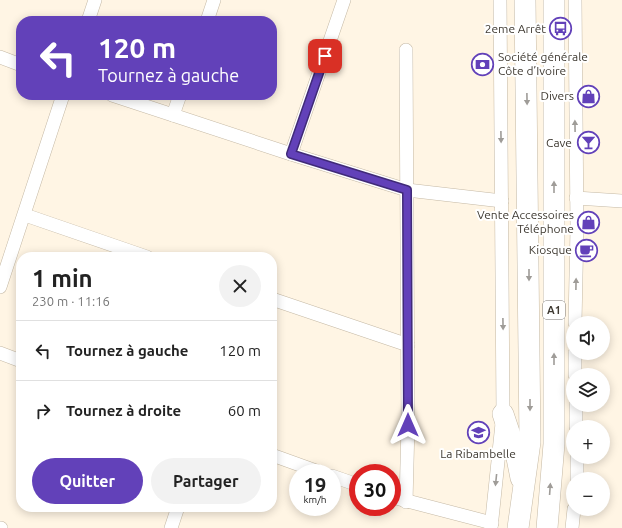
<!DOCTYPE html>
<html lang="fr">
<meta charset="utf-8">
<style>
body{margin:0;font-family:Ubuntu,sans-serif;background:#f2f2f2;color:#222;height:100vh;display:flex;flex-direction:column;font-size:15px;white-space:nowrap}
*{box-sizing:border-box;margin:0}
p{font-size:13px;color:#767676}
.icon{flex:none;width:22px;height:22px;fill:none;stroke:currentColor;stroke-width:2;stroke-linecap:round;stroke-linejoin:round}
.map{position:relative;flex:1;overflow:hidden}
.side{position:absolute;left:16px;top:252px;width:261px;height:260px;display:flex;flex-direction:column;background:#fff;border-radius:16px;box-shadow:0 2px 10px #0003}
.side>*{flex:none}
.hud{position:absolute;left:16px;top:16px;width:261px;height:84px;border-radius:16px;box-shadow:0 2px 10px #0003;background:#6241b9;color:#fff;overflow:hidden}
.fabs{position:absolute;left:566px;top:316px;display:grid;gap:8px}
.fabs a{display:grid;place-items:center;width:44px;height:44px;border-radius:50%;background:#fff;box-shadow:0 2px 10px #0003;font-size:20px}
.speed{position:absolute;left:289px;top:464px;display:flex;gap:8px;font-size:20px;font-weight:700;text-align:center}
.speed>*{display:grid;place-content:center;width:52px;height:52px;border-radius:50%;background:#fff;box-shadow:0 2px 10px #0003;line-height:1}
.speed small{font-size:10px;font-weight:400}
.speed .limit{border:6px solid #d22;background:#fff;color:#111}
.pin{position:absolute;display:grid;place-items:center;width:34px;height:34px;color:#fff;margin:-17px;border-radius:8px;box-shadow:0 2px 6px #0006}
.me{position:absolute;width:44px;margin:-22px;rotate:0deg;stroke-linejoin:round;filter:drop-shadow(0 0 3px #0008)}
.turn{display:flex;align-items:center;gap:14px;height:84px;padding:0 16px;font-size:18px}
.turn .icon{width:52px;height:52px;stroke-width:2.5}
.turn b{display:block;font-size:28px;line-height:34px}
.round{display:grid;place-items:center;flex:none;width:42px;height:42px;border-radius:21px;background:#f2f2f2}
.overview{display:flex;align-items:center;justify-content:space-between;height:68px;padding:0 16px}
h1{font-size:24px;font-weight:700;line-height:30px}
.primary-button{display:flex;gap:8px;margin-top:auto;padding:8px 16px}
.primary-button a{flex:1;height:46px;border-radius:24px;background:#6241b9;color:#fff;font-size:16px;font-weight:700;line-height:46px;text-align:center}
.primary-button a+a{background:#f2f2f2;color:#222}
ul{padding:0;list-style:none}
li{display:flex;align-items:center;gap:12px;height:60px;padding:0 16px;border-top:1px solid #e0e0e0}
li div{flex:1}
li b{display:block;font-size:15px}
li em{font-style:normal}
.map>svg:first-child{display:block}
</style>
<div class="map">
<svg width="622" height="528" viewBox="0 0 622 528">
<rect width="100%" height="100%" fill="#fff5e4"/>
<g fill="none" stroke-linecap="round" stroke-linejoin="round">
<defs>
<g id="street">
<path d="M575 0 577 228 575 323"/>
<path d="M88 21 95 0"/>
<path d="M207 21 214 0"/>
<path d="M406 50 408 425 406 502"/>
<path d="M0 57 21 65"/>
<path d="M112 95 291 154 407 190 502 201"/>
<path d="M173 115 180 95"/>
<path d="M291 154 344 0"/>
<path d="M576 198 622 201"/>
<path d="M25 215 147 257"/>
<path d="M0 287 63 95"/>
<path d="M272 299 408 345"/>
<path d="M0 353 21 361"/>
<path d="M575 353V375"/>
<path d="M576 405V427"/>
<path d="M272 455 322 473"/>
<path d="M577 457V479"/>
<path d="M332 476 358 485"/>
<path d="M392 497 492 523"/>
<path d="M0 528H1"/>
<path d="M171 528 178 507"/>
<path d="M491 528 503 414 500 0"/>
<path d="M572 528 574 509"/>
</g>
<g id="primary">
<path d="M503 414 516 453 521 478"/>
<path d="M518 528 530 442 525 0"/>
<path d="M547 528 554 444V0"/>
</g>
</defs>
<use href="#street" stroke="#c5b9a5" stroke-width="14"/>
<use href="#primary" stroke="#c5b9a5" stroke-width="22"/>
<use href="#street" stroke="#fff" stroke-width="13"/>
<use href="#primary" stroke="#fff" stroke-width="21"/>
</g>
<defs><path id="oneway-solid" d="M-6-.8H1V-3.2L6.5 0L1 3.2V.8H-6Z"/></defs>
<g fill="#9f9c98">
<use href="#oneway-solid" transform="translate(527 99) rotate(89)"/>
<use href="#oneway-solid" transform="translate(575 126) rotate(-91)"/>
<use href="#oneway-solid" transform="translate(501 137) rotate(89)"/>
<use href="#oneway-solid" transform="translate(554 187) rotate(-90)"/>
<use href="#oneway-solid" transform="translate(529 275) rotate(90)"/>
<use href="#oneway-solid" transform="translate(576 284) rotate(-89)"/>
<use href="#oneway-solid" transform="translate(503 324) rotate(89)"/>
<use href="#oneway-solid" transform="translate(554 359) rotate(-90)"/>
<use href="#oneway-solid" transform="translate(530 405) rotate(90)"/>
<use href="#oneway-solid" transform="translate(496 480) rotate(96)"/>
<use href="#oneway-solid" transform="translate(550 489) rotate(-86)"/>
</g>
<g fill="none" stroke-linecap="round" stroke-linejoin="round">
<defs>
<path id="route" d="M325 56 291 154 407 190 408 425"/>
</defs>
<use href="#route" stroke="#402a78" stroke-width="10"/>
<use href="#route" stroke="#6241b9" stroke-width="7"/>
</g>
<defs>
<symbol id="bus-ring" viewBox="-11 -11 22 22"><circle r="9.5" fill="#fff" stroke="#6241b9" stroke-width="1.5"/><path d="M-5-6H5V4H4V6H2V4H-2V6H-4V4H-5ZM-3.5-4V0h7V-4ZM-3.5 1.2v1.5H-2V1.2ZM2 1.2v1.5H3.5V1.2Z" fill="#6241b9"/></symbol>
<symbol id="bank-ring" viewBox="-11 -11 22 22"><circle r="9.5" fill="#fff" stroke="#6241b9" stroke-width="1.5"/><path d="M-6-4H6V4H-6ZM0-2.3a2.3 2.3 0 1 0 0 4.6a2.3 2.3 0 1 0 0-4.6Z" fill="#6241b9"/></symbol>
<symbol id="shop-ring" viewBox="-11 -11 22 22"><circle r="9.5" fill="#fff" stroke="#6241b9" stroke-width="1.5"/><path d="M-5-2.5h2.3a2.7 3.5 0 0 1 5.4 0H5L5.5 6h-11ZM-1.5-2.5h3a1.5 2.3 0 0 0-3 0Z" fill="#6241b9"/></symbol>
<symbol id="bar-ring" viewBox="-11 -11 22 22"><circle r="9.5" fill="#fff" stroke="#6241b9" stroke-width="1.5"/><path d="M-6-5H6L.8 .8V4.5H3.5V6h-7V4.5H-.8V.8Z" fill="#6241b9"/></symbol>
<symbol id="cafe-ring" viewBox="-11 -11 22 22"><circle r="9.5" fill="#fff" stroke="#6241b9" stroke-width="1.5"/><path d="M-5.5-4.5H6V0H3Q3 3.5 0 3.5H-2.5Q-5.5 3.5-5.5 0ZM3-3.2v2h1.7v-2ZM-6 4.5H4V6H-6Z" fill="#6241b9"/></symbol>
<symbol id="school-ring" viewBox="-11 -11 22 22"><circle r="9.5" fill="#fff" stroke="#6241b9" stroke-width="1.5"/><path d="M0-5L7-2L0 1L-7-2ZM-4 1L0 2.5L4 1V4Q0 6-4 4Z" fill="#6241b9"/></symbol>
</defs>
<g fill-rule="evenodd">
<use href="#bus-ring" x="548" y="16" width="25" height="25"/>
<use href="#bank-ring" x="470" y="52" width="25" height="25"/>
<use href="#shop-ring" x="576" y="84" width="25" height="25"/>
<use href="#bar-ring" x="576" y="130" width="25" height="25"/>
<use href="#shop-ring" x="576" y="210" width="25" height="25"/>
<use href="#cafe-ring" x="574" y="238" width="25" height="25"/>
<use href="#school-ring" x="466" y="420" width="25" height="25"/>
</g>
<g text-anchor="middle" stroke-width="4" stroke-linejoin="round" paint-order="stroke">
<rect fill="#fff" stroke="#797570" stroke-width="1" x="543" y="301" width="22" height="18" rx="3"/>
<g font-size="11" font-weight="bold" fill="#3f3a32">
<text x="554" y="314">A1</text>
</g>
<g font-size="12" fill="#3f3a32" stroke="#fff" text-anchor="end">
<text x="546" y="33">2eme Arrêt</text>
<text x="498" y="61" text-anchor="start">Société générale<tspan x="498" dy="14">Côte d’Ivoire</tspan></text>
<text x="574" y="100">Divers</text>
<text x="572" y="147">Cave</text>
<text x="574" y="219">Vente Accessoires<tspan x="574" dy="14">Téléphone</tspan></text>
<text x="572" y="254">Kiosque</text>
<text x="478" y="458" text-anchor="middle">La Ribambelle</text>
</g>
</g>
</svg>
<div class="fabs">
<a><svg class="icon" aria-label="sound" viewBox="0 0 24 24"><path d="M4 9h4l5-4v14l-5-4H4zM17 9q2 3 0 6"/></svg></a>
<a><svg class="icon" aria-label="layers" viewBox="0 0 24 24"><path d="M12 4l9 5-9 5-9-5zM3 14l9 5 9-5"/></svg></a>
<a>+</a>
<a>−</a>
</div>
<div class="speed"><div>19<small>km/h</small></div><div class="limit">30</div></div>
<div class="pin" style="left:325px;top:56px;background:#d93025"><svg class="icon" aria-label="arrive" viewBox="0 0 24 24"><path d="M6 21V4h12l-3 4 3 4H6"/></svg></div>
<svg class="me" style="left:408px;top:425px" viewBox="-20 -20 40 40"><path d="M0-17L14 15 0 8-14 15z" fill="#6241b9" stroke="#fff" stroke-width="4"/></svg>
<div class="hud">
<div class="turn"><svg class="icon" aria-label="left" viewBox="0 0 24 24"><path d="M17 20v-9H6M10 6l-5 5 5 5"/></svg><div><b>120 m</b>Tournez à gauche</div></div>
</div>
<section class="side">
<div class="overview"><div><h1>1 min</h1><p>230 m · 11:16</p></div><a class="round"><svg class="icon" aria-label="close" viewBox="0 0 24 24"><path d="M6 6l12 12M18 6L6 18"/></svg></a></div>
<ul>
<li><svg class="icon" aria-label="left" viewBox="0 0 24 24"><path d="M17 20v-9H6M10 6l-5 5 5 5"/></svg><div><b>Tournez à gauche</b></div><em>120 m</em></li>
<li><svg class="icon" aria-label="right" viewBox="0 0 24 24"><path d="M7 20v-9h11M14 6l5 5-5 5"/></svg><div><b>Tournez à droite</b></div><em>60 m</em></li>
</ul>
<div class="primary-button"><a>Quitter</a><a>Partager</a></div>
</section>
</div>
